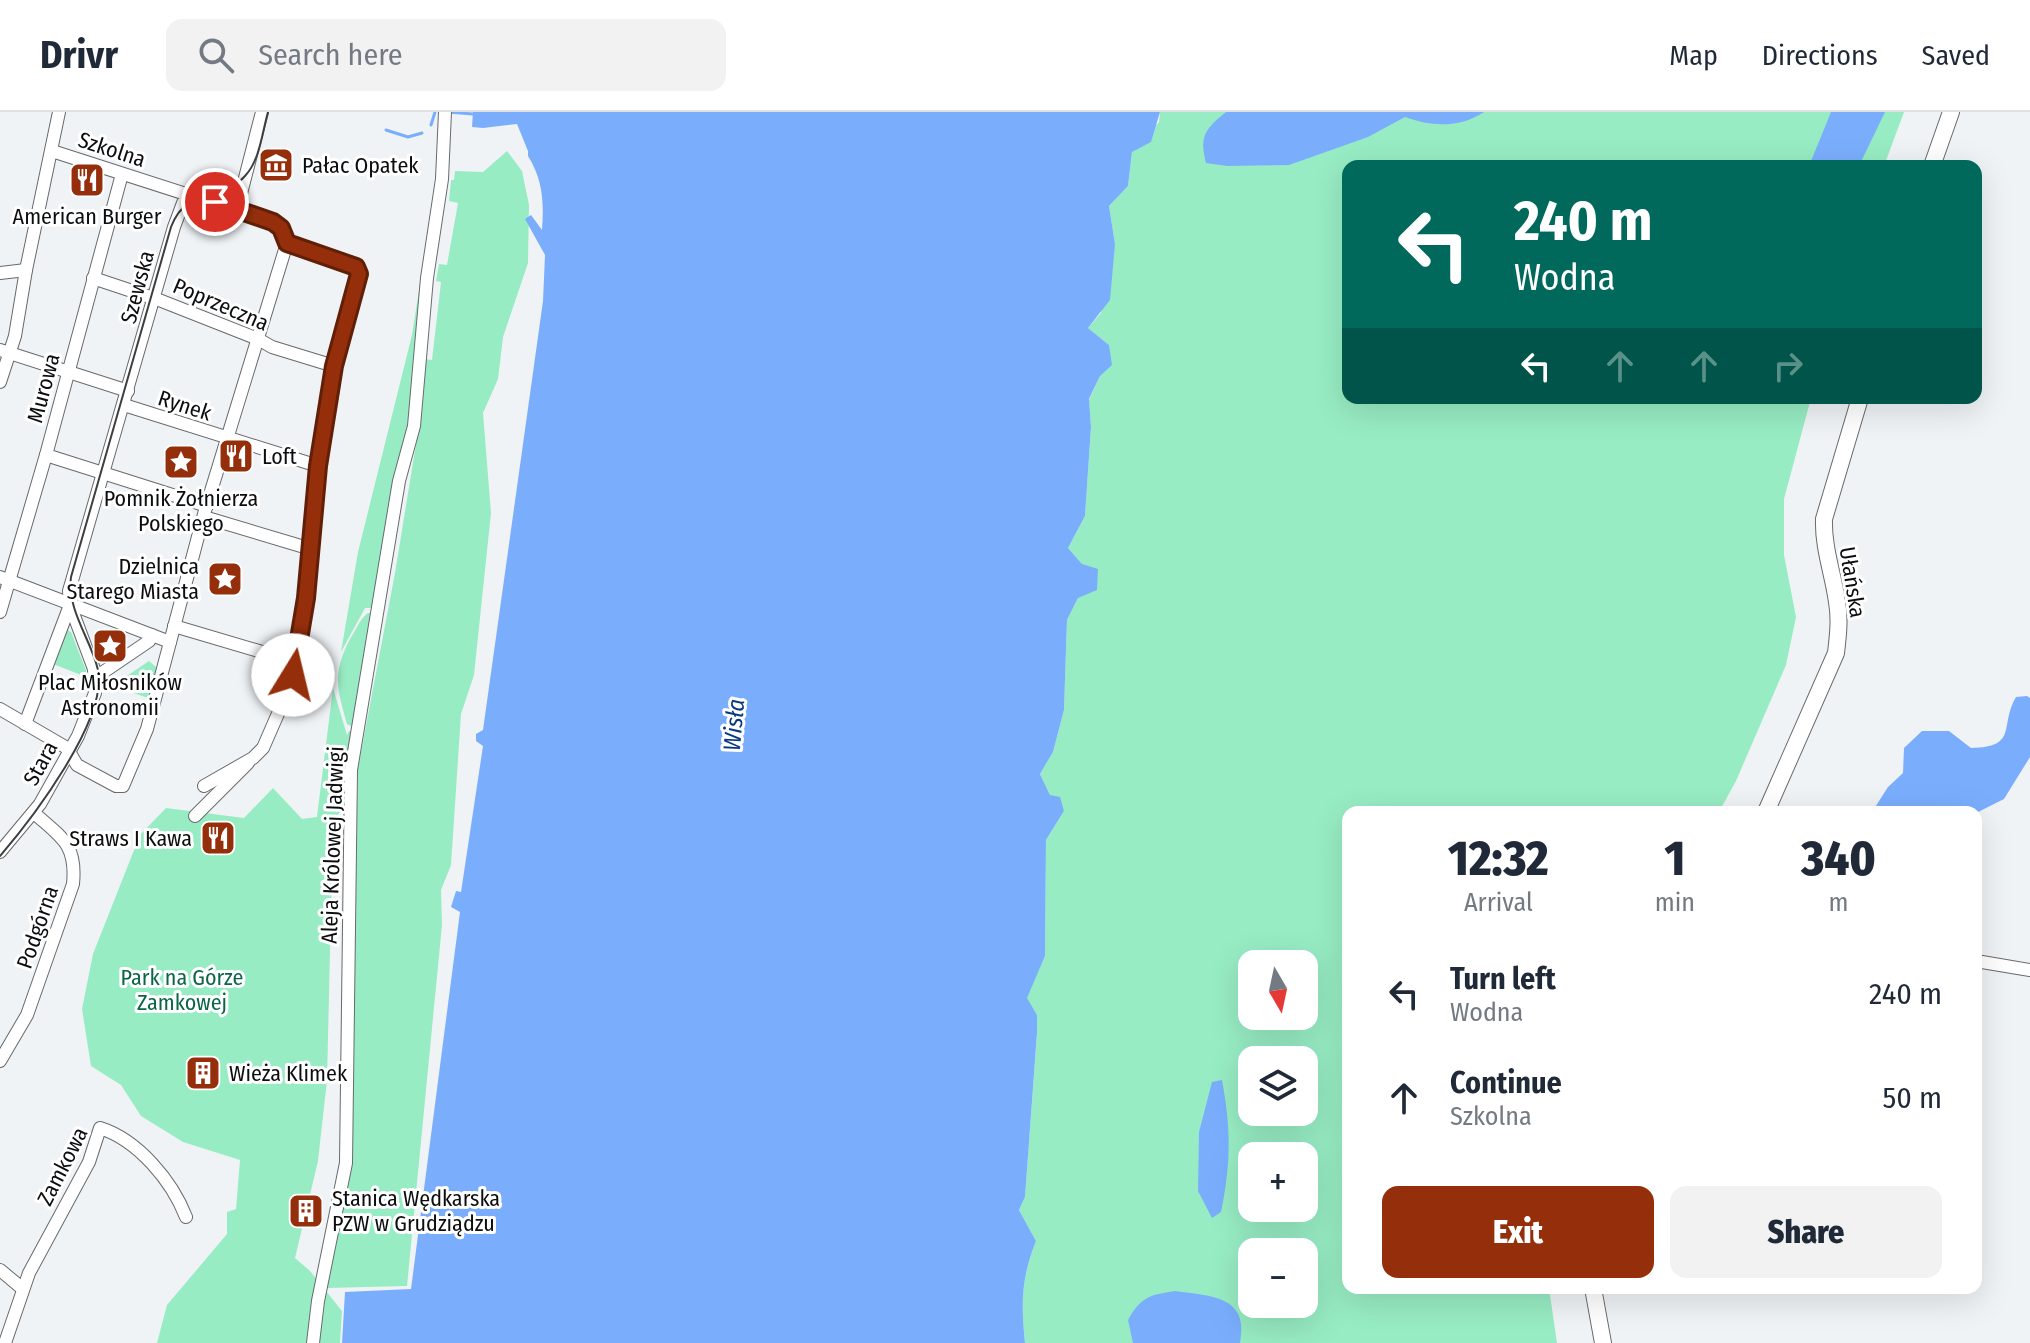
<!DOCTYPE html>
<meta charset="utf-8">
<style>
body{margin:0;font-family:"Fira Sans Condensed",sans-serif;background:#f2f2f3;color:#1f2937;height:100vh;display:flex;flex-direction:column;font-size:30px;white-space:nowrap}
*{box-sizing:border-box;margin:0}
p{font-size:26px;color:#747a83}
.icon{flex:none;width:44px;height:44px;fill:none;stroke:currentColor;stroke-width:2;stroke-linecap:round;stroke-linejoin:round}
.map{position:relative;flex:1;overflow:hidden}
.details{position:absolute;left:1342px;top:694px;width:640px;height:488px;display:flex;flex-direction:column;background:#fff;border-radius:16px;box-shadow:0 8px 32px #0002}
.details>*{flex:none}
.hud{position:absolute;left:1342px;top:48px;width:640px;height:244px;border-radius:16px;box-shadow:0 8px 32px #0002;background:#00695c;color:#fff;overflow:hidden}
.needle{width:52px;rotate:171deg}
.buttons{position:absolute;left:1238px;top:838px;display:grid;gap:16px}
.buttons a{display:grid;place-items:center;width:80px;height:80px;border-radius:16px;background:#fff;box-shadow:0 8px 32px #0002;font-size:40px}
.pin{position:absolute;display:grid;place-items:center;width:68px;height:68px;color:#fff;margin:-34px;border:4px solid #fff;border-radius:50%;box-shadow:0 2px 8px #0007}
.me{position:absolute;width:88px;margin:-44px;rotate:9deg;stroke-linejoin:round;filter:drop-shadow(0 0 6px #0008)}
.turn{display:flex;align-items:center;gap:28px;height:168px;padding:0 40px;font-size:36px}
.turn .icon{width:104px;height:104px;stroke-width:2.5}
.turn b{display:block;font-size:56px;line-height:68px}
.lanes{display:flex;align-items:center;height:76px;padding:0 40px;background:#0003;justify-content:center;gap:40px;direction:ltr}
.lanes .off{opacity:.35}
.eta{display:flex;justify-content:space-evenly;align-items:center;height:136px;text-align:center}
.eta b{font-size:48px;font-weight:800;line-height:56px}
.action{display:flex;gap:16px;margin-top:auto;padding:16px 40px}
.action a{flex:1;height:92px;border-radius:16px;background:#952f0b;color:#fff;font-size:32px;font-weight:800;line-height:92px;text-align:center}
.action a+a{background:#f2f2f3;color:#1f2937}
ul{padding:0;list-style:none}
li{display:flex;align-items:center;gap:24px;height:104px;padding:0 40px}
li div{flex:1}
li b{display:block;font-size:30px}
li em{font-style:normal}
header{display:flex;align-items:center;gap:48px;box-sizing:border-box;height:112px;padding:0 40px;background:#fff;border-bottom:2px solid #e0e1e3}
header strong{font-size:38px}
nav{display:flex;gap:44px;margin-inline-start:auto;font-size:28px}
.search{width:560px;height:72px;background:#f2f2f3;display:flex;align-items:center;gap:20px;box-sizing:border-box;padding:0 28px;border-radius:16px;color:#747a83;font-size:30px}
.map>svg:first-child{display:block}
</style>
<header>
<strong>Drivr</strong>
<div class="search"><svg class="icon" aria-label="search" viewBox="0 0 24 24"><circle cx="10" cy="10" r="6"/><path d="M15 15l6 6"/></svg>Search here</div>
<nav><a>Map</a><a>Directions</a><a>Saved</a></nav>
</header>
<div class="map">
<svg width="2030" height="1231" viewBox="0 0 2030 1231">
<rect width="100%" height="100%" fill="#eff3f6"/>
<g fill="#97ecc3" fill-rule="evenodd">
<path d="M1160 0H1904L1884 54H1348V286H1811L1784 387V443L1796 505 1786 553 1736 669 1719 700H1348V1176H1549L1557 1231H1025C1021 1191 1021 1167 1036 1129L1019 1098 1025 1085 1037 922V903L1026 886 1045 844 1046 728 1064 699 1050 683 1040 662 1053 640 1064 598 1067 508 1078 486 1082 452 1068 436 1085 404 1091 315 1089 288 1100 264 1109 233 1088 216 1101 201 1115 132 1109 94 1128 74 1132 40 1159 10ZM1252 852H1304V904H1252ZM1252 948H1304V1000H1252ZM1252 1044H1304V1096H1252ZM1252 1140H1304V1192H1252Z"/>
<path d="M507 39 522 59 529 93 528 151 503 225 498 267 483 301 491 401 474 563 461 602 451 753 441 778 442 813 407 1174 327 1176 348 1075 358 656 395 461 417 326 424 247 432 248 441 170 436 169 439 152 447 153 458 91 449 89 451 68H454L455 59 483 60Z"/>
<path d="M420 172 412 302 372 496H365L341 540 358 440 412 223Z"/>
<path d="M368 501H372L353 615 347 612C337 576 332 562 350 527 356 518 359 508 368 501Z"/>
<path d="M66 517 71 520 89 566 53 552Z"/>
<path d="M149 549 157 556 148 586 116 575 115 572Z"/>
<path d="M333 576 347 623 349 619H353L347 700 339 701 333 714 327 968 318 1049 295 1146 310 1159 342 1199 340 1231H157L167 1193 227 1122V1100L236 1097 240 1048 183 1030 141 1004 121 973 91 954 82 897 93 842 140 723 166 696 244 706 273 676 302 707 317 705Z"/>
</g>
<g fill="#7aaefd">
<path d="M473 0H1160L1151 30 1132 40 1128 74 1109 94 1115 132 1110 188 1088 216 1109 233 1112 253 1100 264 1089 287 1091 315 1085 404 1068 436 1082 452 1098 457 1097 478 1078 486 1067 508 1064 598 1053 640 1040 662 1050 683 1060 685 1064 699 1046 728 1045 844 1027 886 1037 903V921L1025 1085 1019 1098 1036 1129C1021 1167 1021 1191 1025 1231H342L345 1180 411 1177 460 800 451 795 456 779 461 780 483 634 476 629V622L483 618 543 189 545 143 525 107 531 103 542 118C544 90 543 68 528 44V39L517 12 483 16 472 15Z"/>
<path d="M1226 0H1484C1460 16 1432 15 1405 5L1368 25 1289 53 1227 54 1206 51C1199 24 1205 17 1226 0Z"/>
<path d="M1831 0H1885L1859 54H1809Z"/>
<path d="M2027 584 2030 586V645L2004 687 1976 701 1872 700 1888 675 1903 661 1904 636 1922 619H1949L1971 636C2019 635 1999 614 2016 585Z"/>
<path d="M1222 968C1231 1017 1231 1051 1221 1100L1212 1106 1198 1079 1199 1020 1212 970Z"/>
<path d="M1175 1179C1209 1184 1250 1183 1240 1231H1133L1128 1208C1141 1185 1149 1183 1175 1179Z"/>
</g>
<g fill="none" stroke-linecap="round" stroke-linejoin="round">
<g stroke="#7aaefd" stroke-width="3">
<path d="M447 0 473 2"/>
<path d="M431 13 435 0"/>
<path d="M386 18 408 25 422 21"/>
</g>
<defs>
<g id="minor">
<path d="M52 39 273 110 281 116 287 131"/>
<path d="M237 97 262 0"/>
<path d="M287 131 356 155 359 162 334 254 318 354 306 486 288 577"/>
<path d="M0 161 26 158"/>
<path d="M93 166 159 188 258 227 272 235 334 254"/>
<path d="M0 238 128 279"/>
<path d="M0 270 15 224 26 158 59 0"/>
<path d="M124 293 318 354"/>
<path d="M46 343 207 394"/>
<path d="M204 405 311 437"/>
<path d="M0 465 170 530"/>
<path d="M0 500 46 343 122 62"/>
<path d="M174 514 279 545 295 547"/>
<path d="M96 565 149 529 152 523"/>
<path d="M0 597 67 636 77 653 116 674H123L147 617 204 402 287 131"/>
<path d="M25 612 70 493 69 479 174 115 183 91 195 84"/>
<path d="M204 674 253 646 263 636 287 581"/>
<path d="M195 704 248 651"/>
<path d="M0 740 40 692 78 624 95 581 94 557 70 493"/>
<path d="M1976 849 2030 858"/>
<path d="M0 949 27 903 73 772C77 732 61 725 34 701"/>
<path d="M0 1158 23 1177"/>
<path d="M5 1231 29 1161 89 1050 100 1016C138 1028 172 1069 186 1105"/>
<path d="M313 1231 318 1189 346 1051 351 658 399 369 414 314 427 166 442 67 445 0"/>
</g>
<g id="secondary">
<path d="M1932 54 1951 0"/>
<path d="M1766 700 1836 541C1838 524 1840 507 1837 490 1833 461 1823 436 1824 407L1860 286"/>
<path d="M1593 1176 1603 1231"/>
</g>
</defs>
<use href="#minor" stroke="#676a6d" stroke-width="14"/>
<use href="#secondary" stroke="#676a6d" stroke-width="18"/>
<use href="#minor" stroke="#fff" stroke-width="12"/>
<use href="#secondary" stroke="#fff" stroke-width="16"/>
<path stroke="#3d3f41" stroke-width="2" d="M0 744C31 708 108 608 98 558 91 527 67 499 71 465L171 115C187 73 221 91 245 64 260 48 262 21 268 0"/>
</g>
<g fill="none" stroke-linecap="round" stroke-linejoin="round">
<defs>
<path id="route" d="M215 90 273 110 281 116 287 131 356 155 359 162 334 254 318 354 306 486 293 563"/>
</defs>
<use href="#route" stroke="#611f07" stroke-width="20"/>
<use href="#route" stroke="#952f0b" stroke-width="14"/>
</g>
<defs>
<symbol id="museum-square" viewBox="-11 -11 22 22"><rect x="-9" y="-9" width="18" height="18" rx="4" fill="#952f0b" stroke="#fff"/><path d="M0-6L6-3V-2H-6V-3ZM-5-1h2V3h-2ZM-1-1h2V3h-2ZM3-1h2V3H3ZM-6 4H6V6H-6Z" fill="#fff"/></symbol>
<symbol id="restaurant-square" viewBox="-11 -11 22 22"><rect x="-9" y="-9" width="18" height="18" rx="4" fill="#952f0b" stroke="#fff"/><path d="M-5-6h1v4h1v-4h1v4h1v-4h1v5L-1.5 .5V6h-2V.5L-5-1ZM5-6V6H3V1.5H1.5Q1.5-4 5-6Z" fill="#fff"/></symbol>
<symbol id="sight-square" viewBox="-11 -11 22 22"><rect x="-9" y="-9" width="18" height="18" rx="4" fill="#952f0b" stroke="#fff"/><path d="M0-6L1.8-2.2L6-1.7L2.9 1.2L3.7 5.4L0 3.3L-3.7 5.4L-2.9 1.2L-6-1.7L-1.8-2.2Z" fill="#fff"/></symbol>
<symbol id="building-square" viewBox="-11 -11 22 22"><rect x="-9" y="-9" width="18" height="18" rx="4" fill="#952f0b" stroke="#fff"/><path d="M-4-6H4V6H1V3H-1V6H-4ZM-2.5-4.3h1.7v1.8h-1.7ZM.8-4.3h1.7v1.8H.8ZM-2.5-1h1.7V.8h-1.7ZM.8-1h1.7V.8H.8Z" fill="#fff"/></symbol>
</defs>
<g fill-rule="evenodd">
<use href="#museum-square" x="256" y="33" width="40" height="40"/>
<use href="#restaurant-square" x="67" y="48" width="40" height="40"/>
<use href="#restaurant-square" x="216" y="324" width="40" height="40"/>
<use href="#sight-square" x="161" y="330" width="40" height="40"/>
<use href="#sight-square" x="205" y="447" width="40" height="40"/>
<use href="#sight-square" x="90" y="514" width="40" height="40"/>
<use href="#restaurant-square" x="198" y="706" width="40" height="40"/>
<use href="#building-square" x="183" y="941" width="40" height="40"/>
<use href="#building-square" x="286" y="1079" width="40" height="40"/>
</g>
<g text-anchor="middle" stroke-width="6" stroke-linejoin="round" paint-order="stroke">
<g font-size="22" fill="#0c0d0f" stroke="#fff">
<text transform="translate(112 37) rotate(18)" y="8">Szkolna</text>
<text transform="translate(137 175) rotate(-75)" y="8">Szewska</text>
<text transform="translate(221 192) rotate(23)" y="8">Poprzeczna</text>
<text transform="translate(43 276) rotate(-75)" y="8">Murowa</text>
<text transform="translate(185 293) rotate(18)" y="8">Rynek</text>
<text transform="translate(1853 470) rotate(81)" y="8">Ułańska</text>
<text transform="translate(40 651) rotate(-61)" y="8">Stara</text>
<text transform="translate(332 733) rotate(-88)" y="8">Aleja Królowej Jadwigi</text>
<text transform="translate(37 815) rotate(-71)" y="8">Podgórna</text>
<text transform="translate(62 1054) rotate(-63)" y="8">Zamkowa</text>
</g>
<g font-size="22" fill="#0c0d0f" stroke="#fff" text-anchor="start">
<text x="302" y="61">Pałac Opatek</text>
<text x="87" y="112" text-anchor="middle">American Burger</text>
<text x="262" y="352">Loft</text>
<text x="181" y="394" text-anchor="middle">Pomnik Żołnierza<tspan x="181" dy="25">Polskiego</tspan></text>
<text x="199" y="462" text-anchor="end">Dzielnica<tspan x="199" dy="25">Starego Miasta</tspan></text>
<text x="110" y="578" text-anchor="middle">Plac Miłosników<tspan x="110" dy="25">Astronomii</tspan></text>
<text x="192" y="734" text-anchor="end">Straws I Kawa</text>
<text x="229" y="969">Wieża Klimek</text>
<text x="332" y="1094">Stanica Wędkarska<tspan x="332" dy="25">PZW w Grudziądzu</tspan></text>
</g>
<g font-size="22" fill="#0c6646" stroke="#fff">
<text x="182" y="873">Park na Górze<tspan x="182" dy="25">Zamkowej</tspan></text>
</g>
<g font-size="24" font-style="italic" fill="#06397d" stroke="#fff">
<text transform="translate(734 613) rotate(-85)" y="8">Wisła</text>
</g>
</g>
</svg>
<div class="buttons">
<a><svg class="needle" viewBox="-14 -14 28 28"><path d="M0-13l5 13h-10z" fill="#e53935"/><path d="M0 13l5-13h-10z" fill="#747a83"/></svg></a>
<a><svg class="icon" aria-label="layers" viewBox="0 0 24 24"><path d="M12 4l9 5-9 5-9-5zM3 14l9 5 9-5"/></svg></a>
<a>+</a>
<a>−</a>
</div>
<div class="pin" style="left:215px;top:90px;background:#d93025"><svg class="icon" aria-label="arrive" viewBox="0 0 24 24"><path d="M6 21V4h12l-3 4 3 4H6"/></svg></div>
<svg class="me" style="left:293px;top:563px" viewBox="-20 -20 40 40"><circle r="19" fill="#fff"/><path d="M0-13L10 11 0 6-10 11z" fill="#952f0b"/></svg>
<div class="hud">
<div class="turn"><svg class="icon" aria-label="left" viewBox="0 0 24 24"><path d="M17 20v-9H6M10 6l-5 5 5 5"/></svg><div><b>240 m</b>Wodna</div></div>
<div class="lanes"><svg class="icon" aria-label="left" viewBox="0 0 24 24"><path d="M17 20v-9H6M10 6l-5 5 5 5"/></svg><svg class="icon off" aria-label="ahead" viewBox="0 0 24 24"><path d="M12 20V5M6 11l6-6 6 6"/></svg><svg class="icon off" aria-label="ahead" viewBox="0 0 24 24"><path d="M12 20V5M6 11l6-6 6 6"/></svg><svg class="icon off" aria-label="right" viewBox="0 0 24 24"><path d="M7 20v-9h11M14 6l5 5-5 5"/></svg></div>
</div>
<section class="details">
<div class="eta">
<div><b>12:32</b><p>Arrival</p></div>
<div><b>1</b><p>min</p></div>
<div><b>340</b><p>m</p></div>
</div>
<ul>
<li><svg class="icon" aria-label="left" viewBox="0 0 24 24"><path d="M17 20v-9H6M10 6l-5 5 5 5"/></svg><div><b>Turn left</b><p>Wodna</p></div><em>240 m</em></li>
<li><svg class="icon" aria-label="ahead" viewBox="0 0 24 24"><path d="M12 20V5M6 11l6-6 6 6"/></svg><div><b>Continue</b><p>Szkolna</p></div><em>50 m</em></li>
</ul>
<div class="action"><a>Exit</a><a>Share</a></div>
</section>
</div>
